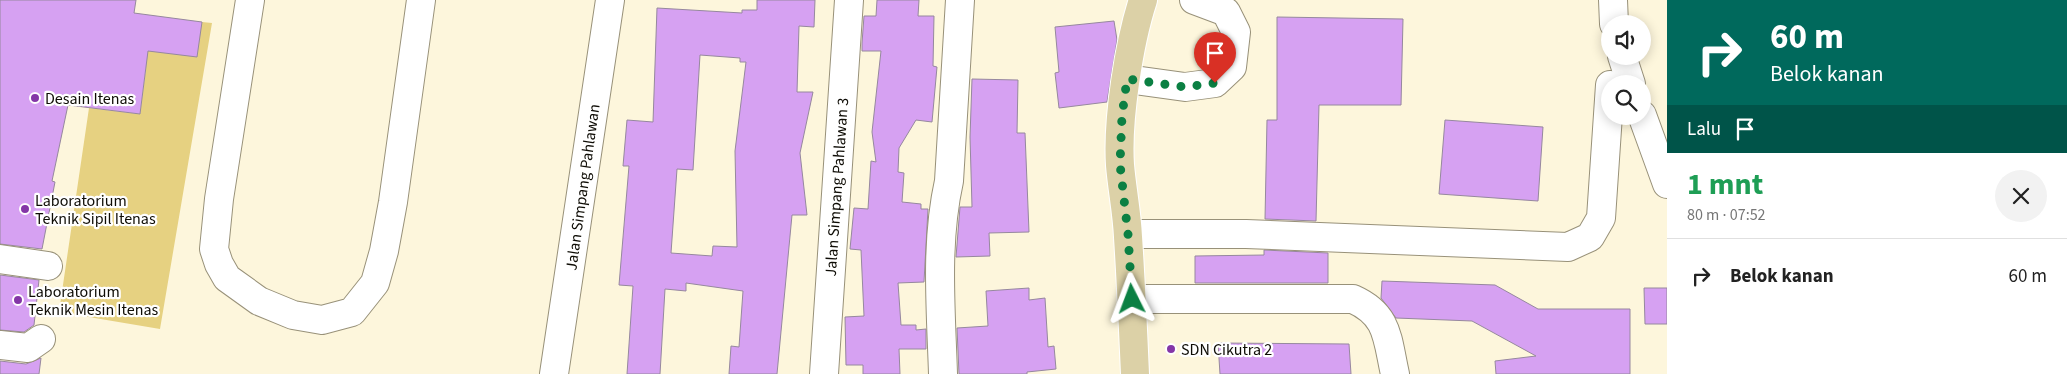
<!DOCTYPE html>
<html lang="id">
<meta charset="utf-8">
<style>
body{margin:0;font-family:"Source Sans 3",sans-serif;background:#f2f2f2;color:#222;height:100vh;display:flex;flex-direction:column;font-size:19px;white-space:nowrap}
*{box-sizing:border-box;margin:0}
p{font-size:16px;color:#767676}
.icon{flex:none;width:28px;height:28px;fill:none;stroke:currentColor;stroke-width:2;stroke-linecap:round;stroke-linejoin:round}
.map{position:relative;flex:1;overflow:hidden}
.panel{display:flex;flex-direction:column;background:#fff;width:400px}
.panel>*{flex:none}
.top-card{background:#00695c;color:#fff;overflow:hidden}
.fabs{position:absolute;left:1601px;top:15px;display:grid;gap:10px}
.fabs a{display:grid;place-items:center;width:50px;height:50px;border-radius:50%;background:#fff;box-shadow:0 2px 12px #0003;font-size:25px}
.pin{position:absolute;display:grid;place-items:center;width:42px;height:42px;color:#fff;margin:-51px -21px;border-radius:50% 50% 50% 0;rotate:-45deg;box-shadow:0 0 5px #0007}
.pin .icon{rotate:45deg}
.me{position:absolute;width:55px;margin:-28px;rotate:357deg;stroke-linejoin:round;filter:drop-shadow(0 0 4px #0008)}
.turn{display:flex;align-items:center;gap:18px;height:105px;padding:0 20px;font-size:22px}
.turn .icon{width:65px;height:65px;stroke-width:2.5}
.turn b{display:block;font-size:35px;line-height:42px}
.then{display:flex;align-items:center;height:48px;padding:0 20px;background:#0003;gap:10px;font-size:19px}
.round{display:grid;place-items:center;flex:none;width:52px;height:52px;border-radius:26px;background:#f2f2f2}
.headline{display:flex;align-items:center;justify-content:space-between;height:85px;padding:0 20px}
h1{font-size:30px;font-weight:700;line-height:38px;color:#1e9e55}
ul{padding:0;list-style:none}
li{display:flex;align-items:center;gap:15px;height:75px;padding:0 20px;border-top:1px solid #e0e0e0}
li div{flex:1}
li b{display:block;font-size:19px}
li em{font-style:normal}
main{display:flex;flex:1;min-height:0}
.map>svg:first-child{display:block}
</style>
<main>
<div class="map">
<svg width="1667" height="374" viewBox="0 0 1667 374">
<rect width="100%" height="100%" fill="#fdf6dc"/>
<path fill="#e6d181" d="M202 22 212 23 160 329 59 312 89 108 140 114 146 68 127 48Z"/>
<g fill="#d6a1f2" stroke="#96889e" fill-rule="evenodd">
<path d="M0 0H136L134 13 202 22 197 57 148 51 140 114 68 105 52 181 55 182 42 249 0 244Z"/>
<path d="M757 0H815L814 27 799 26 797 92H813L800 153 807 215H792L777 374H729L731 346 739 347 743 291 686 283V291L665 289 660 374H627L633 286 619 285 629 166H623L627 120 653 122 657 8 742 13V10H757ZM700 55 740 58V62H746L735 151 737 247 713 246 712 256 671 253 677 169 693 170Z"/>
<path d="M877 0H919L918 16H934L933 66 937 67 932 122 916 120 899 148 898 172 904 173 902 202 921 204V209H928L924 282 898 283 901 325H916V330L926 329V349H899L900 374H863V365H846L845 317 864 316 861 250 850 249 854 208 868 209 871 161 876 162 872 132 881 51H862V43L864 16H876Z"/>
<path d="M1277 17 1403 19 1401 105H1319L1316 221 1265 219 1267 120H1277Z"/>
<path d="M1114 21 1117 40 1107 102 1059 108 1055 73 1059 72 1055 27Z"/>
<path d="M972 79 1018 80 1017 133H1025L1029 232 989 233 990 256 956 257 960 207H972L970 137Z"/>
<path d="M1445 120 1543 127 1538 201 1439 194Z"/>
<path d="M1264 250 1328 253V283H1195V256L1264 255Z"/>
<path d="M0 275 39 280 34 325 24 332 0 330Z"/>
<path d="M1382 281 1495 285 1538 309H1630V374H1496L1495 361 1536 356 1472 321 1396 318 1381 298Z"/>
<path d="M1029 288V300L1045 298 1048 347 1054 346 1056 369 1027 372V374H959L957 328 988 326 986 291Z"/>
<path d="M1644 288H1667V324H1645Z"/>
<path d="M1218 343 1349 344 1351 374H1220Z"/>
<path d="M41 358 39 374H0V361L26 364Z"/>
</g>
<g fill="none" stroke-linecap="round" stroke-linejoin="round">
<defs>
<g id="minor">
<path d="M250 0 219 199 214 249 219 264 227 278 259 301 293 315 322 320 352 312 375 283 384 251 393 202 421 0"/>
<path d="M1613 0 1614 24"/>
<path d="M1622 56 1631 84"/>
<path d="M1127 79 1185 87 1215 83 1232 67 1236 32 1226 12 1194 0"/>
<path d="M1642 115 1667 184"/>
<path d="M1128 234H1246L1568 247 1590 237 1601 218 1610 85"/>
<path d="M0 259 48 266"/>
<path d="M1132 299H1353C1389 315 1387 339 1395 374"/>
<path d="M0 345 28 348 41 339"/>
<path d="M554 374 610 0"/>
<path d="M824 374 849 0"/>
<path d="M943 374C941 309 935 244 949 181L960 0"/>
</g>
<path id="major" d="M1135 374C1133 328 1131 283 1128 237 1127 213 1122 189 1120 165 1117 120 1129 43 1143 0"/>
</defs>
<use href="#minor" stroke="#989179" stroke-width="30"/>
<use href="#major" stroke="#fff" stroke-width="30"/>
<use href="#minor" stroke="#fff" stroke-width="28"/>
<use href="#major" stroke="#dcd1a7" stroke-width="28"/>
</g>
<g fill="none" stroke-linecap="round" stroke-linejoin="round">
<path stroke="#0b8043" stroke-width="9" stroke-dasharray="0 16.2" d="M1132 299 1128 234 1120 164 1122 116 1127 79 1185 87 1215 83"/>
</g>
<g fill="#8436a7" stroke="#fff" stroke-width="2">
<circle cx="35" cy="98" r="5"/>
<circle cx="25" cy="209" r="5"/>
<circle cx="18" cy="300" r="5"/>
<circle cx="1171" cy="349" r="5"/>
</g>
<g text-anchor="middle" stroke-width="4.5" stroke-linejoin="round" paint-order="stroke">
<g font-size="16" fill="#0e0c05" stroke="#fff" text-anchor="start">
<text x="45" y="104">Desain Itenas</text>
<text x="35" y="206">Laboratorium<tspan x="35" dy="18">Teknik Sipil Itenas</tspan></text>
<text x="28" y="297">Laboratorium<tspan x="28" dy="18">Teknik Mesin Itenas</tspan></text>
<text x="1181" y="355">SDN Cikutra 2</text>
</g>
<g font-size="16" fill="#0e0c05" stroke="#fff">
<text transform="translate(582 187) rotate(-82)" y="6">Jalan Simpang Pahlawan</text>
<text transform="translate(836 187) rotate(-86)" y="6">Jalan Simpang Pahlawan 3</text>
</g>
</g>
</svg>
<div class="fabs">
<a><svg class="icon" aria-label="sound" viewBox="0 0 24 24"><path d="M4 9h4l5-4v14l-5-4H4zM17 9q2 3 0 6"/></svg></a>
<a><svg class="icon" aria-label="search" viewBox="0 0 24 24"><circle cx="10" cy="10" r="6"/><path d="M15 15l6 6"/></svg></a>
</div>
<div class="pin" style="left:1215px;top:83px;background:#d93025"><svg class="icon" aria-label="arrive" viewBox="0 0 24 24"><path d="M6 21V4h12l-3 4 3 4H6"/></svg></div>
<svg class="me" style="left:1132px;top:299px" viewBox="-20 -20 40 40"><path d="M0-17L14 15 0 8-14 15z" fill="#0b8043" stroke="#fff" stroke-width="4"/></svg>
</div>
<section class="panel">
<div class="top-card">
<div class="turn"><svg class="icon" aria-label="right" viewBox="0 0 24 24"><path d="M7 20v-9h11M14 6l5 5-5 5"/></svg><div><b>60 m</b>Belok kanan</div></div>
<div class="then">Lalu<svg class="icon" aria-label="arrive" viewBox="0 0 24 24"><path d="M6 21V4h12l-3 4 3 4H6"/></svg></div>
</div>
<div class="headline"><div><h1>1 mnt</h1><p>80 m · 07:52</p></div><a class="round"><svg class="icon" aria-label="close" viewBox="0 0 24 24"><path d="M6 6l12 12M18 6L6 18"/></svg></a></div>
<ul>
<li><svg class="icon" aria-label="right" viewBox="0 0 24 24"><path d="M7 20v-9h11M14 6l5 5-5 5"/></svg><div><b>Belok kanan</b></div><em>60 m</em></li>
</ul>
</section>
</main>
